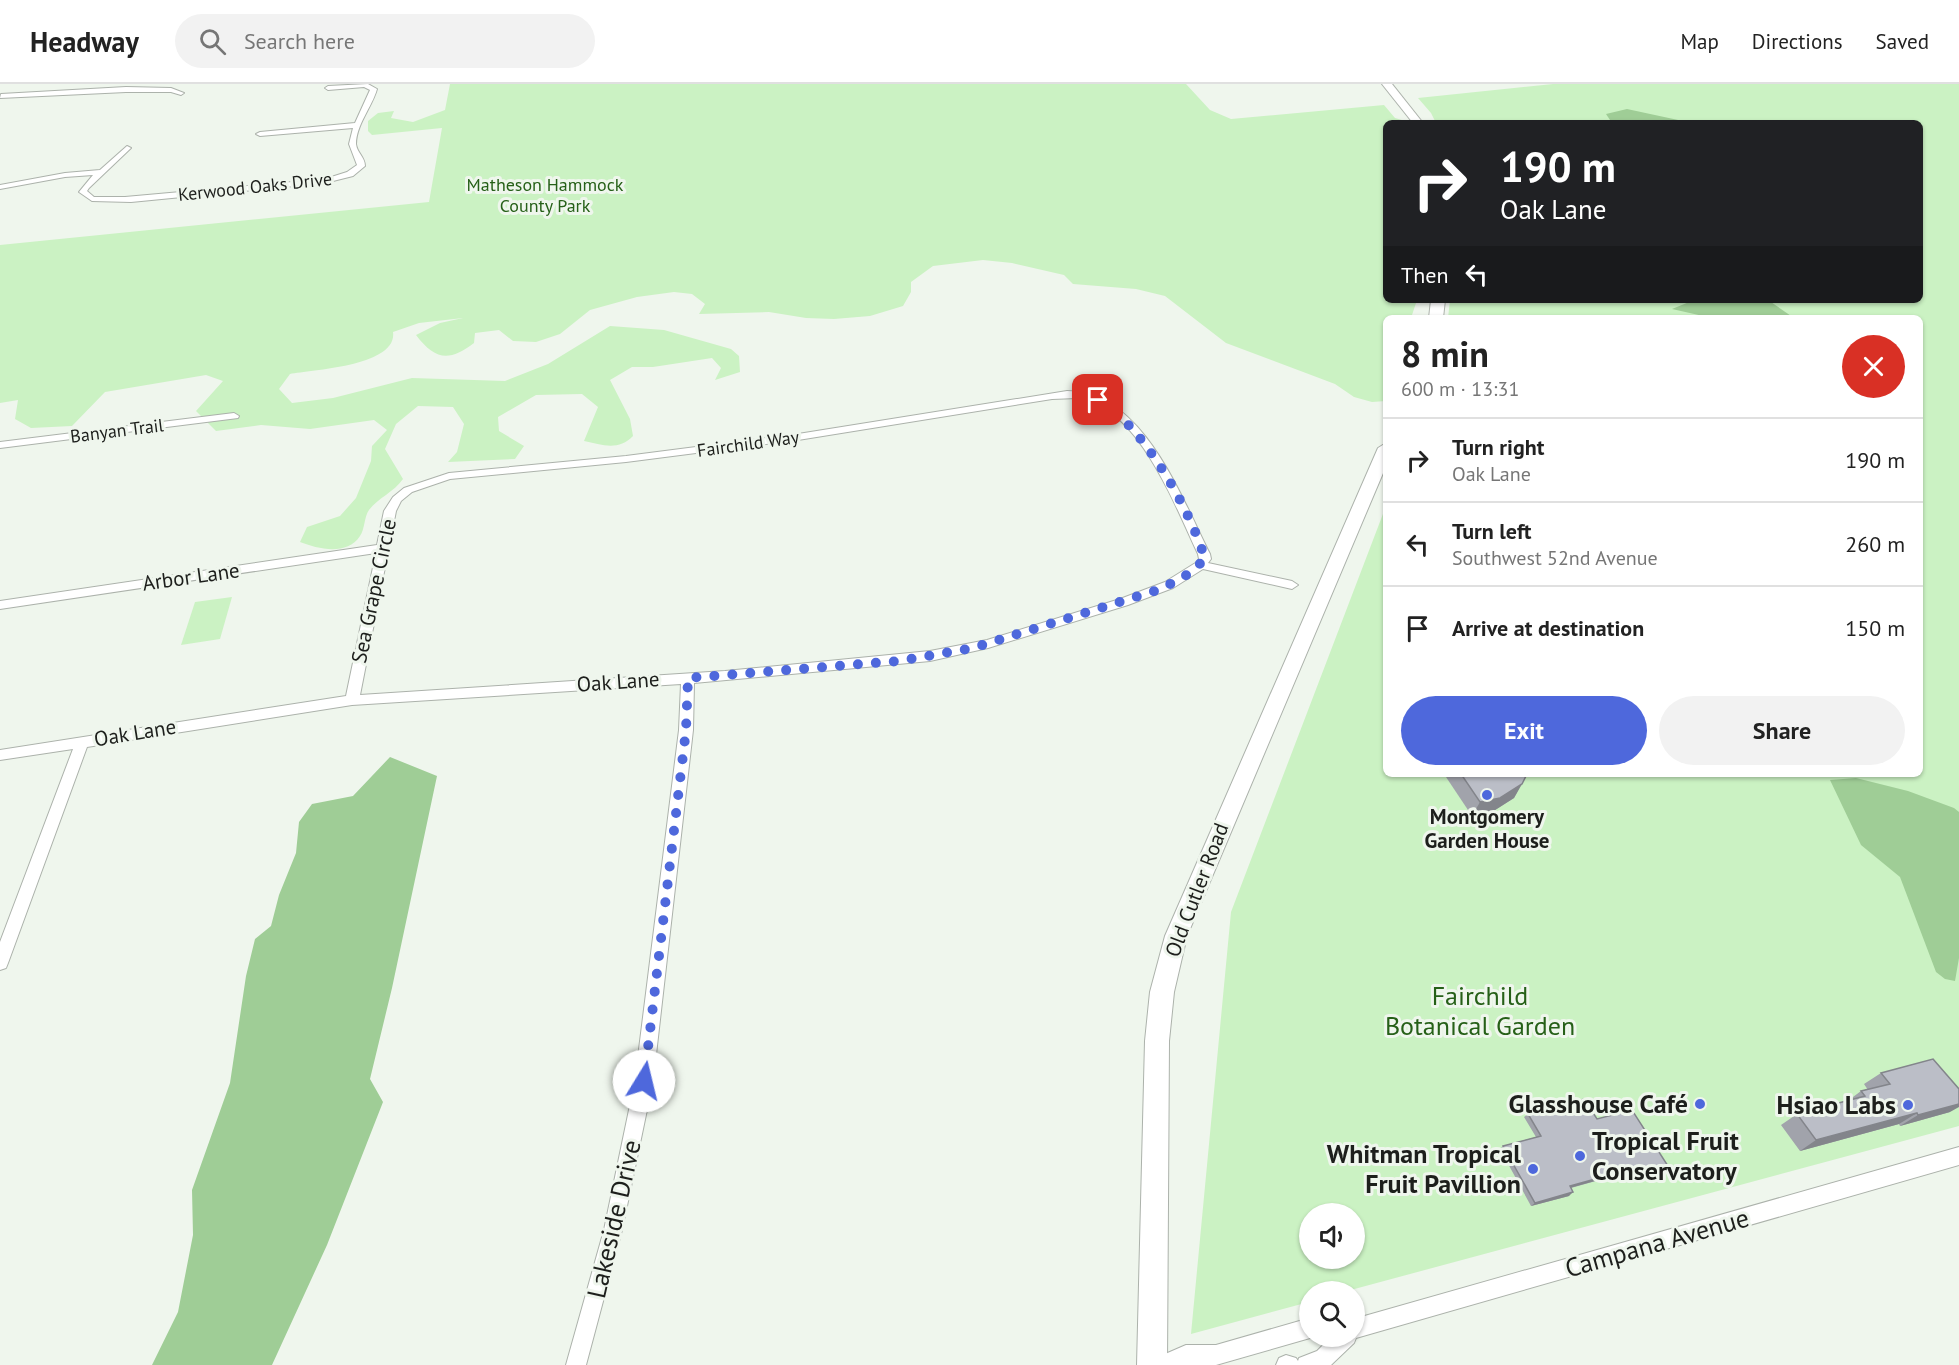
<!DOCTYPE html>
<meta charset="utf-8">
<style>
body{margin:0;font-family:"PT Sans",sans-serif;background:#f2f2f2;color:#222;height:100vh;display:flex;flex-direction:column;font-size:22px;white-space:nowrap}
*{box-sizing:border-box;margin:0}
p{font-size:20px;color:#767676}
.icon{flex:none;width:33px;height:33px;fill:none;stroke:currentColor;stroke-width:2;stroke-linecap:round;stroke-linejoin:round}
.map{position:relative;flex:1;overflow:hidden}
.panel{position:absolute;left:1383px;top:231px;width:540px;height:462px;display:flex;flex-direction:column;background:#fff;border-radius:9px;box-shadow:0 2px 4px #0004}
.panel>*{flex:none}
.top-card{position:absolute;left:1383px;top:36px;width:540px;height:183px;border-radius:9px;box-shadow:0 2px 4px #0004;background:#202124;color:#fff;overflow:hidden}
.tools{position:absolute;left:1299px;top:1119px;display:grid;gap:12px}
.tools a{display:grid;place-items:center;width:66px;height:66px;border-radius:50%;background:#fff;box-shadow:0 2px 4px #0004;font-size:30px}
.pin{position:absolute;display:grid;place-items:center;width:51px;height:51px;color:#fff;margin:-26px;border-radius:12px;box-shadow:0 3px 9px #0006}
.me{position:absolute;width:66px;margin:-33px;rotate:9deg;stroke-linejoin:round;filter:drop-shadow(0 0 4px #0008)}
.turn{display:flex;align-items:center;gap:21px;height:126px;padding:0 18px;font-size:27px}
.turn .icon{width:78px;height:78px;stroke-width:2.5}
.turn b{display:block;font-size:42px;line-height:51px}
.then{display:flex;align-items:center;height:57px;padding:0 18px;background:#0003;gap:12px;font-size:22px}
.round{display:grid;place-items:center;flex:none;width:63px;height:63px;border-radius:32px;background:#f2f2f2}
.head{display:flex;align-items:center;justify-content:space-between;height:102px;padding:0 18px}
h1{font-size:36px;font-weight:700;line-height:45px}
.primary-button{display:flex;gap:12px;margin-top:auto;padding:12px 18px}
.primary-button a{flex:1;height:69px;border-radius:36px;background:#4e68dc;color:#fff;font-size:24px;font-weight:700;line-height:69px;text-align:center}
.primary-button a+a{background:#f2f2f2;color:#222}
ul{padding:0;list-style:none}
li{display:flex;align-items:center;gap:18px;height:84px;padding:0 18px;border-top:2px solid #e0e0e0}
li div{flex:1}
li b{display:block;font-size:22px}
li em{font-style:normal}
header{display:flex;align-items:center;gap:36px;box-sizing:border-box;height:84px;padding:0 30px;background:#fff;border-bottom:2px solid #e0e0e0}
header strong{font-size:28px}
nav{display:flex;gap:33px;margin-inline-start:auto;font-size:21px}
.search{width:420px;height:54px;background:#f2f2f2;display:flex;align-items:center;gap:15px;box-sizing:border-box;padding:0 21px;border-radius:33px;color:#767676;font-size:22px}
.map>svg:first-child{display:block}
</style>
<header>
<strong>Headway</strong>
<div class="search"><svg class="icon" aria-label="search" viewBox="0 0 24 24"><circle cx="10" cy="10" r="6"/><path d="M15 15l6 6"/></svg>Search here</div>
<nav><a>Map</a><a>Directions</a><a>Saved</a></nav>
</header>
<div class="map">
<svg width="1959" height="1281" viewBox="0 0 1959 1281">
<rect width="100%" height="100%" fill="#eff6ed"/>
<g fill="#cbf2c3" fill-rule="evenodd">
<path d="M450 0H1186L1210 26 1231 35 1384 21 1395 34 1412 39H1386V216H1417L1411 234H1386V317L1372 318 1354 313 1335 300 1226 259 1165 212 1136 205 1073 200 1064 191 1012 179 983 176 933 182 911 198V208L903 222 870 232 834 235 806 234 769 228 699 230 705 220 692 210 674 208 637 213 590 226 560 250 536 258 513 257 499 246 475 249 474 259C449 278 435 276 416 251L440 239 463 234 419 239 393 248C398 282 312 286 290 290L279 305 292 319 333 314 412 294 505 297 548 280 610 242 664 246 731 265 739 272 740 288 715 296 721 284 712 274 653 283H632L610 296 630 335 633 352C619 367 602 361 584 357L598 323 582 310 536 311 498 333 499 347 524 362 515 375 448 378 457 368 464 340 453 323 418 322 396 340 385 365 403 395C394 408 378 414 369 426 364 433 365 445 360 452 347 472 318 465 300 458L307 443 340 432 356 414 371 377 372 362 387 346 374 336 310 345 261 341 216 347 196 327 223 297 206 291 105 308 72 342 31 344 15 335 18 316 0 319V161L429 118 442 44 372 51 368 47V37L378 29 394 27 391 34 413 38 445 26Z"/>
<path d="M1553 0H1959V1042L1347 1207 1310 1208 1309 1218 1191 1250 1231 828 1386 422V690H1920V234H1448L1450 216H1920V39H1436L1431 29 1418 14ZM1310 1130H1354V1174H1310Z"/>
<path d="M232 513 220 555 181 561 195 518Z"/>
</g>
<g fill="#9fcd96">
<path d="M1627 25 1692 39H1612L1606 30Z"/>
<path d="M1694 216H1768L1794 234H1712L1672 225Z"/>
<path d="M390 673 437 692 392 904 370 995 383 1018 327 1161 272 1281H152L178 1228 193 1151 192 1106 230 999 246 892 255 855 271 842 279 811 296 769 299 738 312 720 353 712Z"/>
<path d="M1856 694 1908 707 1954 724 1959 728V874L1955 897 1945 895 1936 888 1900 793 1861 761 1830 696Z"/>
</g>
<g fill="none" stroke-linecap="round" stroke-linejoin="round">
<defs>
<g id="minor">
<path d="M368 0 377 5C372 23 356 41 356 60 357 69 365 73 365 82L353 92 325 99 131 118 92 117 79 108 93 91 65 93 0 105V101L65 89 100 86 127 62 131 64 89 104 87 107 94 113H125L325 95 347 88 357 81 349 60 353 44 260 52 256 50 260 48 355 39 370 6 364 3 328 6 325 4 328 2Z"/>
<path d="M126 3 171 4 184 9 181 11 171 8H126L0 14 1 10Z"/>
<path d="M1067 307C1143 307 1181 413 1210 470L1211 475 1208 479 1292 497 1298 501 1292 505 1203 485 1173 504 1128 521 988 564 930 577 694 599 693 646 653 997 622 1146 586 1281H566L604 1146 635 997 679 646 681 600 352 621 87 663 8 879 6 884 0 886V858L73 665 0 676V666L346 612 376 469 0 525V517L377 461 384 427 393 413 404 404 449 389 626 372 798 350ZM1077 314C1138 321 1175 422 1198 470L1199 475 1197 478 1165 498 1120 515 987 556 930 567 725 587 360 611 396 427 401 417 412 408 450 395 626 378 798 356 1052 315Z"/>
<path d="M234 329 239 332 238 334 0 364V358Z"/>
<path d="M1959 1063V1081L1356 1254 1354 1259 1331 1281H1276L1279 1274 1286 1271 1296 1274 1298 1277 1299 1274 1317 1267 1332 1252H1354V1235Z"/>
<path d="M1310 1234V1252H1313L1310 1254 1216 1281H1153L1156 1274 1186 1261H1216Z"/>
</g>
<g id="secondary">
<path d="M1382 0H1392L1423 39H1413Z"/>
<path d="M1431 216H1445L1443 234H1429Z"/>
<path d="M1386 359V382L1187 852 1174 908 1169 957 1167 1281H1137L1145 957 1150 908 1165 852 1378 364Z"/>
</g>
</defs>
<use href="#minor" stroke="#acb2ab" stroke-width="2"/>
<use href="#secondary" stroke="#acb2ab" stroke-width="2"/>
<use href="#minor" fill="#fff" fill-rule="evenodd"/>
<use href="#secondary" fill="#fff" fill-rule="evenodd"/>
</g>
<g fill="#a1a3ab">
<path d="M1444 690H1527L1514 714 1492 728 1472 732Z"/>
<path d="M1881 989 1950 1028 1900 1042 1899 1040 1800 1067 1781 1041 1797 1030 1849 1016 1861 1007 1868 1006 1864 1000Z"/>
<path d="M1528 1030 1597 1035 1668 1082 1663 1085 1627 1095 1624 1089 1571 1104 1569 1112 1531 1122 1500 1065 1503 1062 1536 1053 1524 1033Z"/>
</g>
<g fill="#83858b">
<path d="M1522 700 1514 714 1492 728 1472 732 1480 718Z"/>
<path d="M1959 1020V1023L1950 1028 1900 1042 1918 1031Z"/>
<path d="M1917 1029 1899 1040 1800 1067 1816 1056Z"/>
<path d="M1668 1082 1663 1085 1627 1095 1631 1092Z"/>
<path d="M1628 1086 1624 1089 1566 1105 1570 1102Z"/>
<path d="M1573 1108 1569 1112 1531 1122 1535 1119Z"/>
</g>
<g fill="#bbbec7" stroke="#83858b" stroke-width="1.5">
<path d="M1461 690H1527L1522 700 1500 714 1480 718Z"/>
<path d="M1933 975 1959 1005V1020L1918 1031 1917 1029 1816 1056 1797 1030 1865 1012 1861 1007 1890 1000 1881 989Z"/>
<path d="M1584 1015 1597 1035 1632 1026 1668 1082 1631 1092 1628 1086 1570 1102 1573 1108 1535 1119 1503 1062 1541 1052 1528 1030Z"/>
</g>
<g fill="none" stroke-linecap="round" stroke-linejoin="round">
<path stroke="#4e68dc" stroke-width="10" stroke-dasharray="0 18" d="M644 997 686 646 688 594 899 577 973 564 1161 505 1190 489 1205 475C1190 425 1143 341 1098 316"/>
</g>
<g fill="#4e68dc" stroke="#eff6ed" stroke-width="2">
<circle cx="1487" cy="711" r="6"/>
<circle cx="1700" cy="1020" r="6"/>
<circle cx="1908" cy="1021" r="6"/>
<circle cx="1580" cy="1072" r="6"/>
<circle cx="1533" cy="1085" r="6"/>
</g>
<g text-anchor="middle" stroke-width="6" stroke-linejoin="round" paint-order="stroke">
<g font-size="18" fill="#266018" stroke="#eff6ed">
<text x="545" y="107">Matheson Hammock<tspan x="545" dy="21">County Park</tspan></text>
</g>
<g font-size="18" fill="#1d1f1c" stroke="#eff6ed">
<text transform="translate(255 103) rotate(-6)" y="6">Kerwood Oaks Drive</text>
<text transform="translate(117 347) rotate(-7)" y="6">Banyan Trail</text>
<text transform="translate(748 360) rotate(-8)" y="6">Fairchild Way</text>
</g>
<g font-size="21" fill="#1d1f1c" stroke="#eff6ed">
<text transform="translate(191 493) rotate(-8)" y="7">Arbor Lane</text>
<text transform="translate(374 507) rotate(-78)" y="7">Sea Grape Circle</text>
<text transform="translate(618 598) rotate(-4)" y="7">Oak Lane</text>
<text transform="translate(135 649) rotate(-9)" y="7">Oak Lane</text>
<text transform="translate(1197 806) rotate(-69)" y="7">Old Cutler Road</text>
</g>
<g font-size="21" font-weight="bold" fill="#1d1f1c" stroke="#eff6ed">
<text x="1487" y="740">Montgomery<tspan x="1487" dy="24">Garden House</tspan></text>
</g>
<g font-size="26" fill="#266018" stroke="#eff6ed">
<text x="1480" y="921">Fairchild<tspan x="1480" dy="30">Botanical Garden</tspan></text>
</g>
<g font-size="26" font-weight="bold" fill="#1d1f1c" stroke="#eff6ed" text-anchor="end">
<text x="1688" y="1029">Glasshouse Café</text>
<text x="1896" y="1030">Hsiao Labs</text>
<text x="1592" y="1066" text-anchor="start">Tropical Fruit<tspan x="1592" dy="30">Conservatory</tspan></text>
<text x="1521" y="1079">Whitman Tropical<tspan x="1521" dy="30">Fruit Pavillion</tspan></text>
</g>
<g font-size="26" fill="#1d1f1c" stroke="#eff6ed">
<text transform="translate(614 1135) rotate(-77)" y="9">Lakeside Drive</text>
<text transform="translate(1657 1159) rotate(-16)" y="9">Campana Avenue</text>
</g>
</g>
</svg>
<div class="tools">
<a><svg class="icon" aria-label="sound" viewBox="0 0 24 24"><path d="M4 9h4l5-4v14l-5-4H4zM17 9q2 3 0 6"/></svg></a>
<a><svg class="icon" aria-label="search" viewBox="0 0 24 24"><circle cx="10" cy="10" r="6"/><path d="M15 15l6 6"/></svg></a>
</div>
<div class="pin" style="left:1098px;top:316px;background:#d93025"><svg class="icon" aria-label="arrive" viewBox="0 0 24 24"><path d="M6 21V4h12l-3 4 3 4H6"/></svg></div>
<svg class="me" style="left:644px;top:997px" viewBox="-20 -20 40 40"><circle r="19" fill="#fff"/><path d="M0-13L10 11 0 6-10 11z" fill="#4e68dc"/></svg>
<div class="top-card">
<div class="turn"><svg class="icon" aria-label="right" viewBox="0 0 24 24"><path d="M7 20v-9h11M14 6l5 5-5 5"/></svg><div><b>190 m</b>Oak Lane</div></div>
<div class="then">Then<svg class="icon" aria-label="left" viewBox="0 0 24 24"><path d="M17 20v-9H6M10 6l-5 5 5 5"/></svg></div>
</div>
<section class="panel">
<div class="head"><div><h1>8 min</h1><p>600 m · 13:31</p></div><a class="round" style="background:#d93025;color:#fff"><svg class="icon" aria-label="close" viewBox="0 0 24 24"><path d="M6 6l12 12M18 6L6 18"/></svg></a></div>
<ul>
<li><svg class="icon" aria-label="right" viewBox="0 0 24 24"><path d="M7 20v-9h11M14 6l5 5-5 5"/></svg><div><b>Turn right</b><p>Oak Lane</p></div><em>190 m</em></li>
<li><svg class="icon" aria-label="left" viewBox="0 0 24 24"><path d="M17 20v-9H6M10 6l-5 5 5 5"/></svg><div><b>Turn left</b><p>Southwest 52nd Avenue</p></div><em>260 m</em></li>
<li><svg class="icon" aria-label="arrive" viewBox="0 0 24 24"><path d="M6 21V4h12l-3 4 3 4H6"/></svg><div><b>Arrive at destination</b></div><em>150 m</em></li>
</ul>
<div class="primary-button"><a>Exit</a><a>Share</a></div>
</section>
</div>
